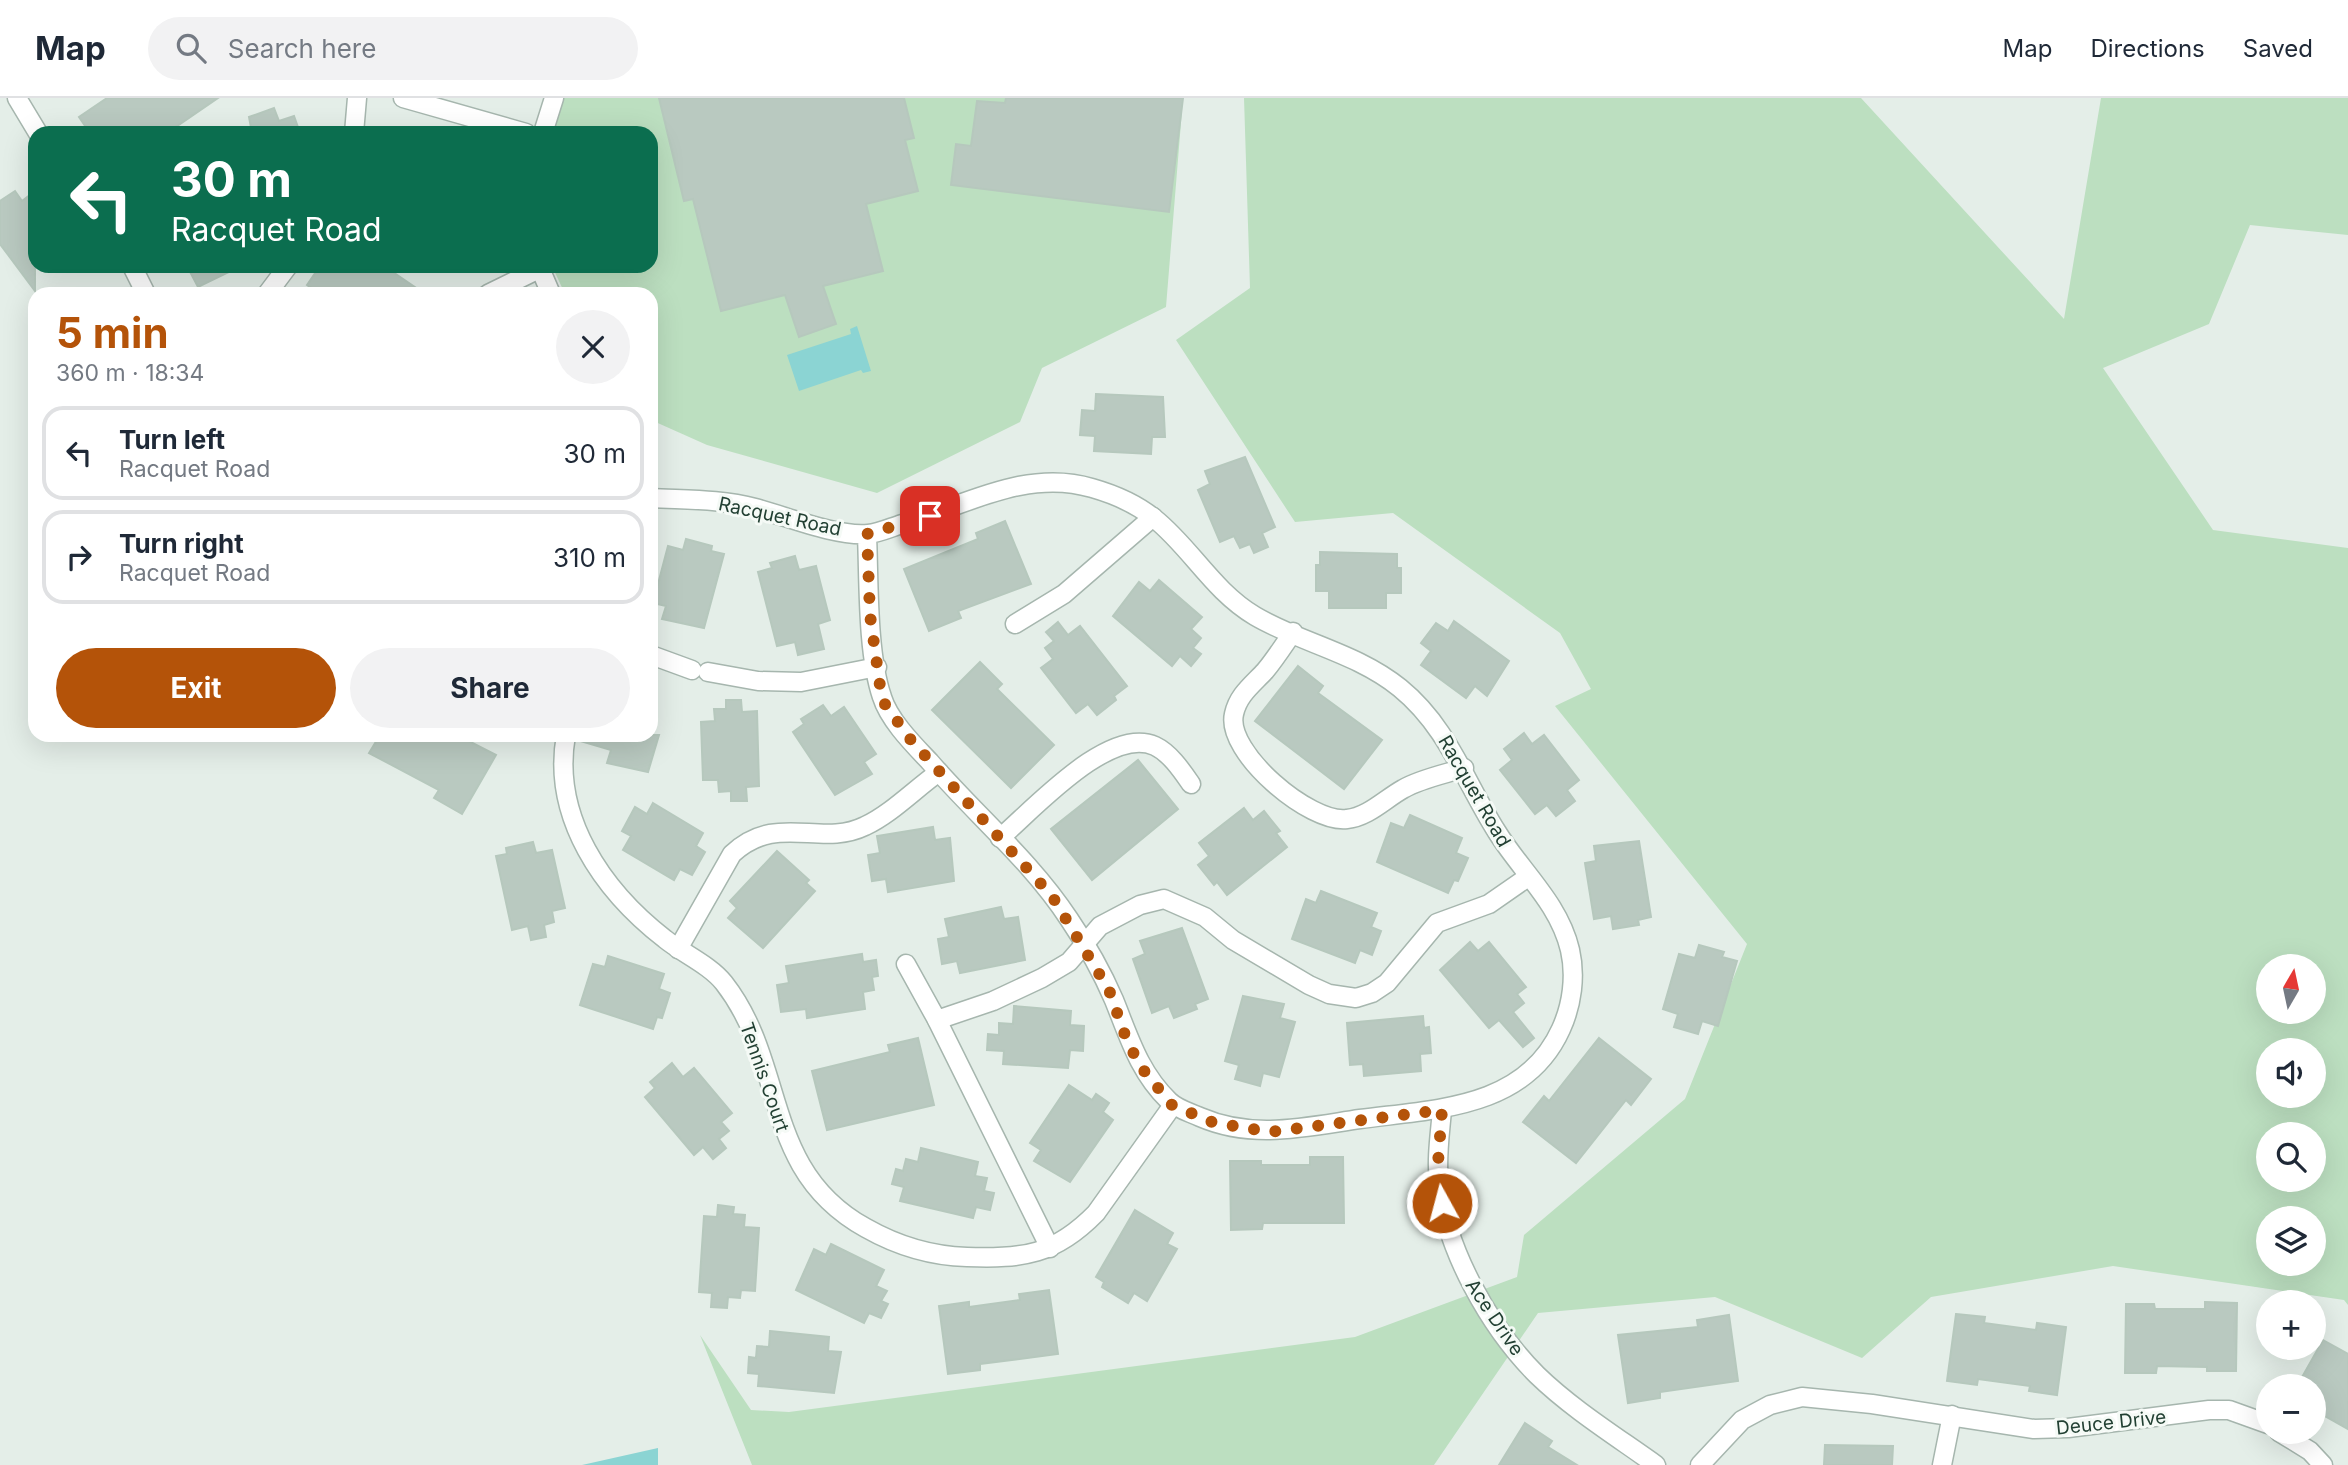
<!DOCTYPE html>
<meta charset="utf-8">
<style>
body{margin:0;font-family:Inter,sans-serif;background:#f2f2f3;color:#1f2937;height:100vh;display:flex;flex-direction:column;font-size:26px;white-space:nowrap}
*{box-sizing:border-box;margin:0}
p{font-size:23px;color:#747a83}
.icon{flex:none;width:38px;height:38px;fill:none;stroke:currentColor;stroke-width:2;stroke-linecap:round;stroke-linejoin:round}
.map{position:relative;flex:1;overflow:hidden}
.panel{position:absolute;left:28px;top:189px;width:630px;height:455px;display:flex;flex-direction:column;background:#fff;border-radius:21px;box-shadow:0 7px 28px #0002}
.panel>*{flex:none}
.banner{position:absolute;left:28px;top:28px;width:630px;height:147px;border-radius:21px;box-shadow:0 7px 28px #0002;background:#0b6e4f;color:#fff;overflow:hidden}
.needle{width:46px;rotate:9deg}
.controls{position:absolute;left:2256px;top:856px;display:grid;gap:14px}
.controls a{display:grid;place-items:center;width:70px;height:70px;border-radius:50%;background:#fff;box-shadow:0 7px 28px #0002;font-size:35px}
.pin{position:absolute;display:grid;place-items:center;width:60px;height:60px;color:#fff;margin:-30px;border-radius:14px;box-shadow:0 4px 10px #0006}
.me{position:absolute;width:77px;margin:-38px;rotate:353deg;stroke-linejoin:round;filter:drop-shadow(0 0 5px #0008)}
.turn{display:flex;align-items:center;gap:24px;height:147px;padding:0 28px;font-size:32px}
.turn .icon{width:91px;height:91px;stroke-width:2.5}
.turn b{display:block;font-size:49px;line-height:60px}
.round{display:grid;place-items:center;flex:none;width:74px;height:74px;border-radius:37px;background:#f2f2f3}
.overview{display:flex;align-items:center;justify-content:space-between;height:119px;padding:0 28px}
h1{font-size:42px;font-weight:700;line-height:52px;color:#b45309}
.button{display:flex;gap:14px;margin-top:auto;padding:14px 28px}
.button a{flex:1;height:80px;border-radius:42px;background:#b45309;color:#fff;font-size:28px;font-weight:700;line-height:80px;text-align:center}
.button a+a{background:#f2f2f3;color:#1f2937}
ul{padding:0;list-style:none}
li{display:flex;align-items:center;gap:21px;height:94px;margin:0 14px 10px;padding:0 14px;border:4px solid #e0e1e3;border-radius:21px}
li div{flex:1}
li b{display:block;font-size:26px}
li em{font-style:normal}
header{display:flex;align-items:center;gap:42px;box-sizing:border-box;height:98px;padding:0 35px;background:#fff;border-bottom:2px solid #e0e1e3}
header strong{font-size:33px}
nav{display:flex;gap:38px;margin-inline-start:auto;font-size:24px}
.search{width:490px;height:63px;background:#f2f2f3;display:flex;align-items:center;gap:18px;box-sizing:border-box;padding:0 24px;border-radius:38px;color:#747a83;font-size:26px}
.map>svg:first-child{display:block}
</style>
<header>
<strong>Map</strong>
<div class="search"><svg class="icon" aria-label="search" viewBox="0 0 24 24"><circle cx="10" cy="10" r="6"/><path d="M15 15l6 6"/></svg>Search here</div>
<nav><a>Map</a><a>Directions</a><a>Saved</a></nav>
</header>
<div class="map">
<svg width="2348" height="1367" viewBox="0 0 2348 1367">
<rect width="100%" height="100%" fill="#e4eee8"/>
<g fill="#bcdfc0" fill-rule="evenodd">
<path d="M562 0H1183L1166 209 1042 270 1020 324 877 395 707 347 651 322V196H565L552 168H651V35H536Z"/>
<path d="M1244 0H1861L2064 221 2101 0H2348V137L2250 127 2209 226 2103 270 2213 432 2348 450V1207L2344 1202 2113 1168 1931 1199 1862 1260 1715 1199 1538 1215 1434 1367H752L700 1237 751 1312 789 1314 1355 1239 1517 1179 1524 1137 1685 1001 1747 846 1555 608 1591 591 1560 535 1393 415 1295 424 1176 242 1250 190ZM2268 868H2314V914H2268ZM2268 952H2314V998H2268ZM2268 1036H2314V1082H2268ZM2268 1120H2314V1166H2268Z"/>
</g>
<g fill="#8bd4d3">
<path d="M857 228 871 273 863 275 861 272 799 293 787 257 851 236 850 231Z"/>
<path d="M658 1350V1367H582Z"/>
</g>
<g fill="#b9c9c0" stroke="#b6c8bd" stroke-width="2">
<path d="M107 0H218L167 35H90L79 19Z"/>
<path d="M659 0H904L914 40 905 42 918 93 866 106 883 173 823 188 836 226 799 239 785 197 721 213 693 101 684 103Z"/>
<path d="M1006 0H1183L1169 114 951 87 956 46 971 48 977 3 1005 5Z"/>
<path d="M274 10 279 23 294 18 300 35H252L249 19Z"/>
<path d="M15 93 22 103 35 93V193L0 146V103Z"/>
<path d="M187 168H241L198 189Z"/>
<path d="M320 168H384L425 196H320L307 187Z"/>
<path d="M1096 296 1163 299 1165 339H1152L1151 356 1094 353 1095 338 1080 337 1082 312 1095 313Z"/>
<path d="M1245 359 1275 429 1262 435 1268 449 1254 455 1250 446 1240 450 1234 438 1220 444 1198 392 1210 386 1205 373Z"/>
<path d="M1005 423 1031 486 958 513 961 520 929 533 904 471 978 441 976 435Z"/>
<path d="M686 441 712 448 711 453 724 456 704 530 662 521 666 508 653 505 668 448 683 452Z"/>
<path d="M1320 454 1397 456V470H1401V495H1386V510H1329V493H1316V467H1320Z"/>
<path d="M795 458 799 472 816 468 830 522 818 526 824 551 798 557 795 544 777 548 758 474 772 470 770 465Z"/>
<path d="M1159 482 1202 519 1191 531 1201 540 1193 550 1201 556 1191 568 1180 558 1172 568 1113 518 1139 484 1150 493Z"/>
<path d="M1454 523 1509 563 1487 598 1475 588 1466 600 1421 567 1431 553 1421 545 1436 525 1448 533Z"/>
<path d="M1058 524 1068 537 1080 528 1127 588 1114 598 1116 602 1097 617 1088 606 1076 615 1041 570 1053 561 1045 550 1054 543 1046 534Z"/>
<path d="M980 564 1002 586 997 591 1054 647 1011 690 932 612Z"/>
<path d="M1298 568 1323 588 1318 595 1382 642 1344 691 1255 623Z"/>
<path d="M726 602H741L742 614 757 613 759 688 746 689 747 703H731V693L719 694 718 682H703L701 624 715 623 714 611H726Z"/>
<path d="M823 607 831 618 844 609 876 656 864 664 872 676 835 697 793 634 804 626 801 621Z"/>
<path d="M1524 635 1532 646 1544 637 1579 682 1567 692 1575 703 1556 718 1547 707 1535 716 1500 672 1512 662 1504 651Z"/>
<path d="M380 637H457L496 657 462 716 434 700 439 692 369 655Z"/>
<path d="M577 637H659L648 674 607 665 611 652 577 642Z"/>
<path d="M1138 662 1178 711 1092 782 1051 731Z"/>
<path d="M653 705 703 735 696 748 705 754 692 777 680 771 674 782 623 752 631 738 622 733 635 709 647 716Z"/>
<path d="M1244 710 1253 722 1264 713 1280 733 1276 735 1287 749 1227 797 1217 784 1214 787 1198 767 1209 758 1199 745Z"/>
<path d="M1410 717 1462 740 1456 755 1468 760 1458 783 1454 782 1448 795 1377 764 1391 725 1404 730Z"/>
<path d="M933 729 935 742 950 740 954 783 888 794 886 781 872 783 868 757 880 755 877 738Z"/>
<path d="M1639 743 1651 819 1638 822 1639 827 1613 831 1611 818 1594 821 1585 765 1596 763 1594 748Z"/>
<path d="M533 744 536 755 552 752 565 810 552 813 554 824 544 827 546 839 531 842 528 828 512 832 496 758 507 756 506 750Z"/>
<path d="M777 753 809 782 806 785 815 793 763 850 728 820 737 810 730 803Z"/>
<path d="M1321 793 1377 815 1371 829 1381 833 1372 857 1360 852 1355 865 1292 841 1306 801 1316 805Z"/>
<path d="M1001 809 1004 821 1018 819 1025 862 960 875 957 863 942 866 938 841 949 839 945 821Z"/>
<path d="M1182 830 1208 901 1195 906 1197 911 1174 920 1169 908 1152 915 1133 861 1145 856 1140 843Z"/>
<path d="M1470 844 1478 853 1489 844 1526 889 1517 896 1524 905 1513 914 1534 940 1523 949 1499 922 1489 930 1440 872Z"/>
<path d="M1699 847 1724 854 1722 859 1737 863 1718 928 1702 923 1698 936 1674 929 1678 916 1663 911 1679 856 1695 860Z"/>
<path d="M862 856 863 864 876 862 878 878 872 879 874 892 863 894 865 911 807 920 806 911 781 914 777 887 789 885 786 868Z"/>
<path d="M608 858 664 876 659 891 670 895 662 920 657 919 653 931 580 907 593 866 605 869Z"/>
<path d="M1243 898 1284 906 1280 920 1295 924 1279 979 1263 975 1260 988 1235 981 1239 967 1225 963Z"/>
<path d="M1014 908 1071 913 1070 927 1084 928 1083 953 1070 952 1068 970 1003 966 1004 953 987 952 988 936 999 937V925L1013 926Z"/>
<path d="M1423 918 1424 930 1429 929 1431 955 1420 956 1421 973 1364 978 1363 966 1350 967 1347 925Z"/>
<path d="M918 940 934 1007 827 1032 812 973 890 954 888 947Z"/>
<path d="M1599 940 1651 981 1631 1007 1626 1002 1576 1065 1523 1024 1544 998 1549 1003Z"/>
<path d="M672 965 683 979 694 970 732 1015 721 1024 729 1033 719 1041 726 1050 713 1061 703 1049 694 1057 645 999 655 990 650 984Z"/>
<path d="M1069 987 1092 1002 1096 996 1109 1005 1103 1014 1113 1022 1070 1084 1034 1063 1041 1052 1030 1045Z"/>
<path d="M921 1050 978 1064 975 1078 987 1080 984 1093 994 1095 990 1112 976 1109 973 1120 900 1103 904 1089 892 1086 896 1071 903 1073 906 1061 918 1064Z"/>
<path d="M1310 1059H1343L1344 1125H1263L1262 1131 1231 1132 1230 1063H1261V1067H1310Z"/>
<path d="M718 1107 734 1109 733 1116 745 1117 744 1129 759 1130 755 1193 741 1192 740 1200 728 1199 727 1210 711 1209 712 1195 699 1194 704 1118 717 1119Z"/>
<path d="M1135 1112 1173 1135 1167 1146 1177 1151 1147 1203 1134 1195 1128 1205 1102 1189 1104 1184 1096 1179Z"/>
<path d="M831 1146 884 1172 876 1188 887 1193 881 1203 888 1206 881 1220 869 1215 864 1225 796 1192 814 1151 826 1157Z"/>
<path d="M1049 1192 1058 1256 980 1266V1272L948 1276 939 1208 969 1204V1209L1020 1202 1019 1196Z"/>
<path d="M2205 1204 2237 1205 2236 1273H2207V1269L2157 1268 2156 1275H2125L2126 1206H2154L2155 1211H2205Z"/>
<path d="M1956 1216 1985 1219 1984 1225 2036 1232 2037 1225 2066 1229 2057 1297 2029 1293 2030 1288 1978 1281 1977 1287 1947 1283Z"/>
<path d="M1729 1217 1738 1283 1660 1294V1300L1628 1305 1618 1237 1698 1229 1697 1222Z"/>
<path d="M770 1233 829 1239 828 1253 841 1254 834 1295 758 1288 759 1276 748 1275 749 1259 756 1260 757 1248 769 1249Z"/>
<path d="M2323 1242 2348 1256V1331L2314 1312V1288H2297Z"/>
<path d="M1525 1325 1552 1343 1548 1349 1577 1367H1499Z"/>
<path d="M1825 1347 1893 1348 1892 1367H1824Z"/>
</g>
<g fill="none" stroke-linecap="round" stroke-linejoin="round">
<defs>
<g id="minor">
<path d="M17 0 38 35"/>
<path d="M403 0 526 35"/>
<path d="M354 35 357 0"/>
<path d="M543 35 554 0"/>
<path d="M132 168 146 196"/>
<path d="M539 168 551 196"/>
<path d="M267 196 288 168"/>
<path d="M488 196 539 171"/>
<path d="M651 400C686 402 721 401 755 410 786 418 836 439 868 436 879 435 892 429 902 426 964 408 1026 370 1092 390 1113 396 1138 407 1155 421 1191 450 1213 493 1255 518 1301 545 1357 555 1400 590 1448 629 1465 684 1497 734 1521 773 1559 805 1570 852 1576 878 1572 907 1561 931 1525 1011 1435 1011 1360 1021 1305 1029 1253 1042 1200 1019 1189 1014 1177 1011 1169 1003 1139 974 1129 939 1114 902 1102 874 1086 846 1069 821 1031 763 975 716 930 664 913 646 889 622 882 599 867 555 869 483 867 437"/>
<path d="M1015 526 1064 496 1153 419"/>
<path d="M1293 534C1284 547 1275 561 1265 573 1252 587 1238 597 1234 616 1225 654 1310 726 1347 721 1368 719 1385 701 1403 691 1420 681 1445 676 1464 670"/>
<path d="M651 557 692 572"/>
<path d="M708 574 758 583 801 584 877 569"/>
<path d="M566 637C551 719 603 793 665 841 682 855 710 867 724 885 788 967 761 1072 866 1130 896 1147 932 1158 967 1159 1023 1161 1055 1157 1096 1115L1173 1007"/>
<path d="M1000 740C1033 712 1109 627 1155 648 1170 655 1182 673 1191 686"/>
<path d="M678 851 732 756C777 714 820 750 865 728 891 716 915 691 939 674"/>
<path d="M906 866 937 922 1050 1150"/>
<path d="M937 922 993 903 1042 880 1069 864 1100 828 1140 807 1164 801 1205 819 1233 842 1309 887 1329 896 1356 900 1372 895 1387 885 1437 825 1489 806 1528 779"/>
<path d="M1442 1012C1440 1036 1436 1061 1439 1086 1446 1152 1490 1230 1537 1277 1572 1311 1617 1339 1656 1367"/>
<path d="M2279 1334 2310 1353 2323 1367"/>
<path d="M1700 1367 1742 1322 1770 1307 1802 1299 1872 1306 2034 1331 2068 1330 2209 1312H2229L2268 1326"/>
<path d="M1942 1367 1952 1317"/>
</g>
</defs>
<use href="#minor" stroke="#a6b6ae" stroke-width="21"/>
<use href="#minor" stroke="#fff" stroke-width="18"/>
</g>
<g fill="none" stroke-linecap="round" stroke-linejoin="round">
<path stroke="#b45309" stroke-width="12" stroke-dasharray="0 21.6" d="M930 418 867 436 870 517 882 602 911 642 1052 798 1109 892 1126 940 1140 968 1172 1007 1212 1024 1269 1034 1442 1012 1438 1065 1442 1105"/>
</g>
<g text-anchor="middle" stroke-width="6" stroke-linejoin="round" paint-order="stroke">
<g font-size="19" fill="#224033" stroke="#f5faf6">
<text transform="translate(780 418) rotate(12)" y="7">Racquet Road</text>
<text transform="translate(1475 693) rotate(60)" y="7">Racquet Road</text>
<text transform="translate(765 979) rotate(71)" y="7">Tennis Court</text>
<text transform="translate(1495 1219) rotate(56)" y="7">Ace Drive</text>
<text transform="translate(2111 1324) rotate(-6)" y="7">Deuce Drive</text>
</g>
</g>
</svg>
<div class="controls">
<a><svg class="needle" viewBox="-14 -14 28 28"><path d="M0-13l5 13h-10z" fill="#e53935"/><path d="M0 13l5-13h-10z" fill="#747a83"/></svg></a>
<a><svg class="icon" aria-label="sound" viewBox="0 0 24 24"><path d="M4 9h4l5-4v14l-5-4H4zM17 9q2 3 0 6"/></svg></a>
<a><svg class="icon" aria-label="search" viewBox="0 0 24 24"><circle cx="10" cy="10" r="6"/><path d="M15 15l6 6"/></svg></a>
<a><svg class="icon" aria-label="layers" viewBox="0 0 24 24"><path d="M12 4l9 5-9 5-9-5zM3 14l9 5 9-5"/></svg></a>
<a>+</a>
<a>−</a>
</div>
<div class="pin" style="left:930px;top:418px;background:#d93025"><svg class="icon" aria-label="arrive" viewBox="0 0 24 24"><path d="M6 21V4h12l-3 4 3 4H6"/></svg></div>
<svg class="me" style="left:1442px;top:1105px" viewBox="-20 -20 40 40"><circle r="17" fill="#b45309" stroke="#fff" stroke-width="3"/><path d="M0-11L8 9 0 5-8 9z" fill="#fff"/></svg>
<div class="banner">
<div class="turn"><svg class="icon" aria-label="left" viewBox="0 0 24 24"><path d="M17 20v-9H6M10 6l-5 5 5 5"/></svg><div><b>30 m</b>Racquet Road</div></div>
</div>
<section class="panel">
<div class="overview"><div><h1>5 min</h1><p>360 m · 18:34</p></div><a class="round"><svg class="icon" aria-label="close" viewBox="0 0 24 24"><path d="M6 6l12 12M18 6L6 18"/></svg></a></div>
<ul>
<li><svg class="icon" aria-label="left" viewBox="0 0 24 24"><path d="M17 20v-9H6M10 6l-5 5 5 5"/></svg><div><b>Turn left</b><p>Racquet Road</p></div><em>30 m</em></li>
<li><svg class="icon" aria-label="right" viewBox="0 0 24 24"><path d="M7 20v-9h11M14 6l5 5-5 5"/></svg><div><b>Turn right</b><p>Racquet Road</p></div><em>310 m</em></li>
</ul>
<div class="button"><a>Exit</a><a>Share</a></div>
</section>
</div>
